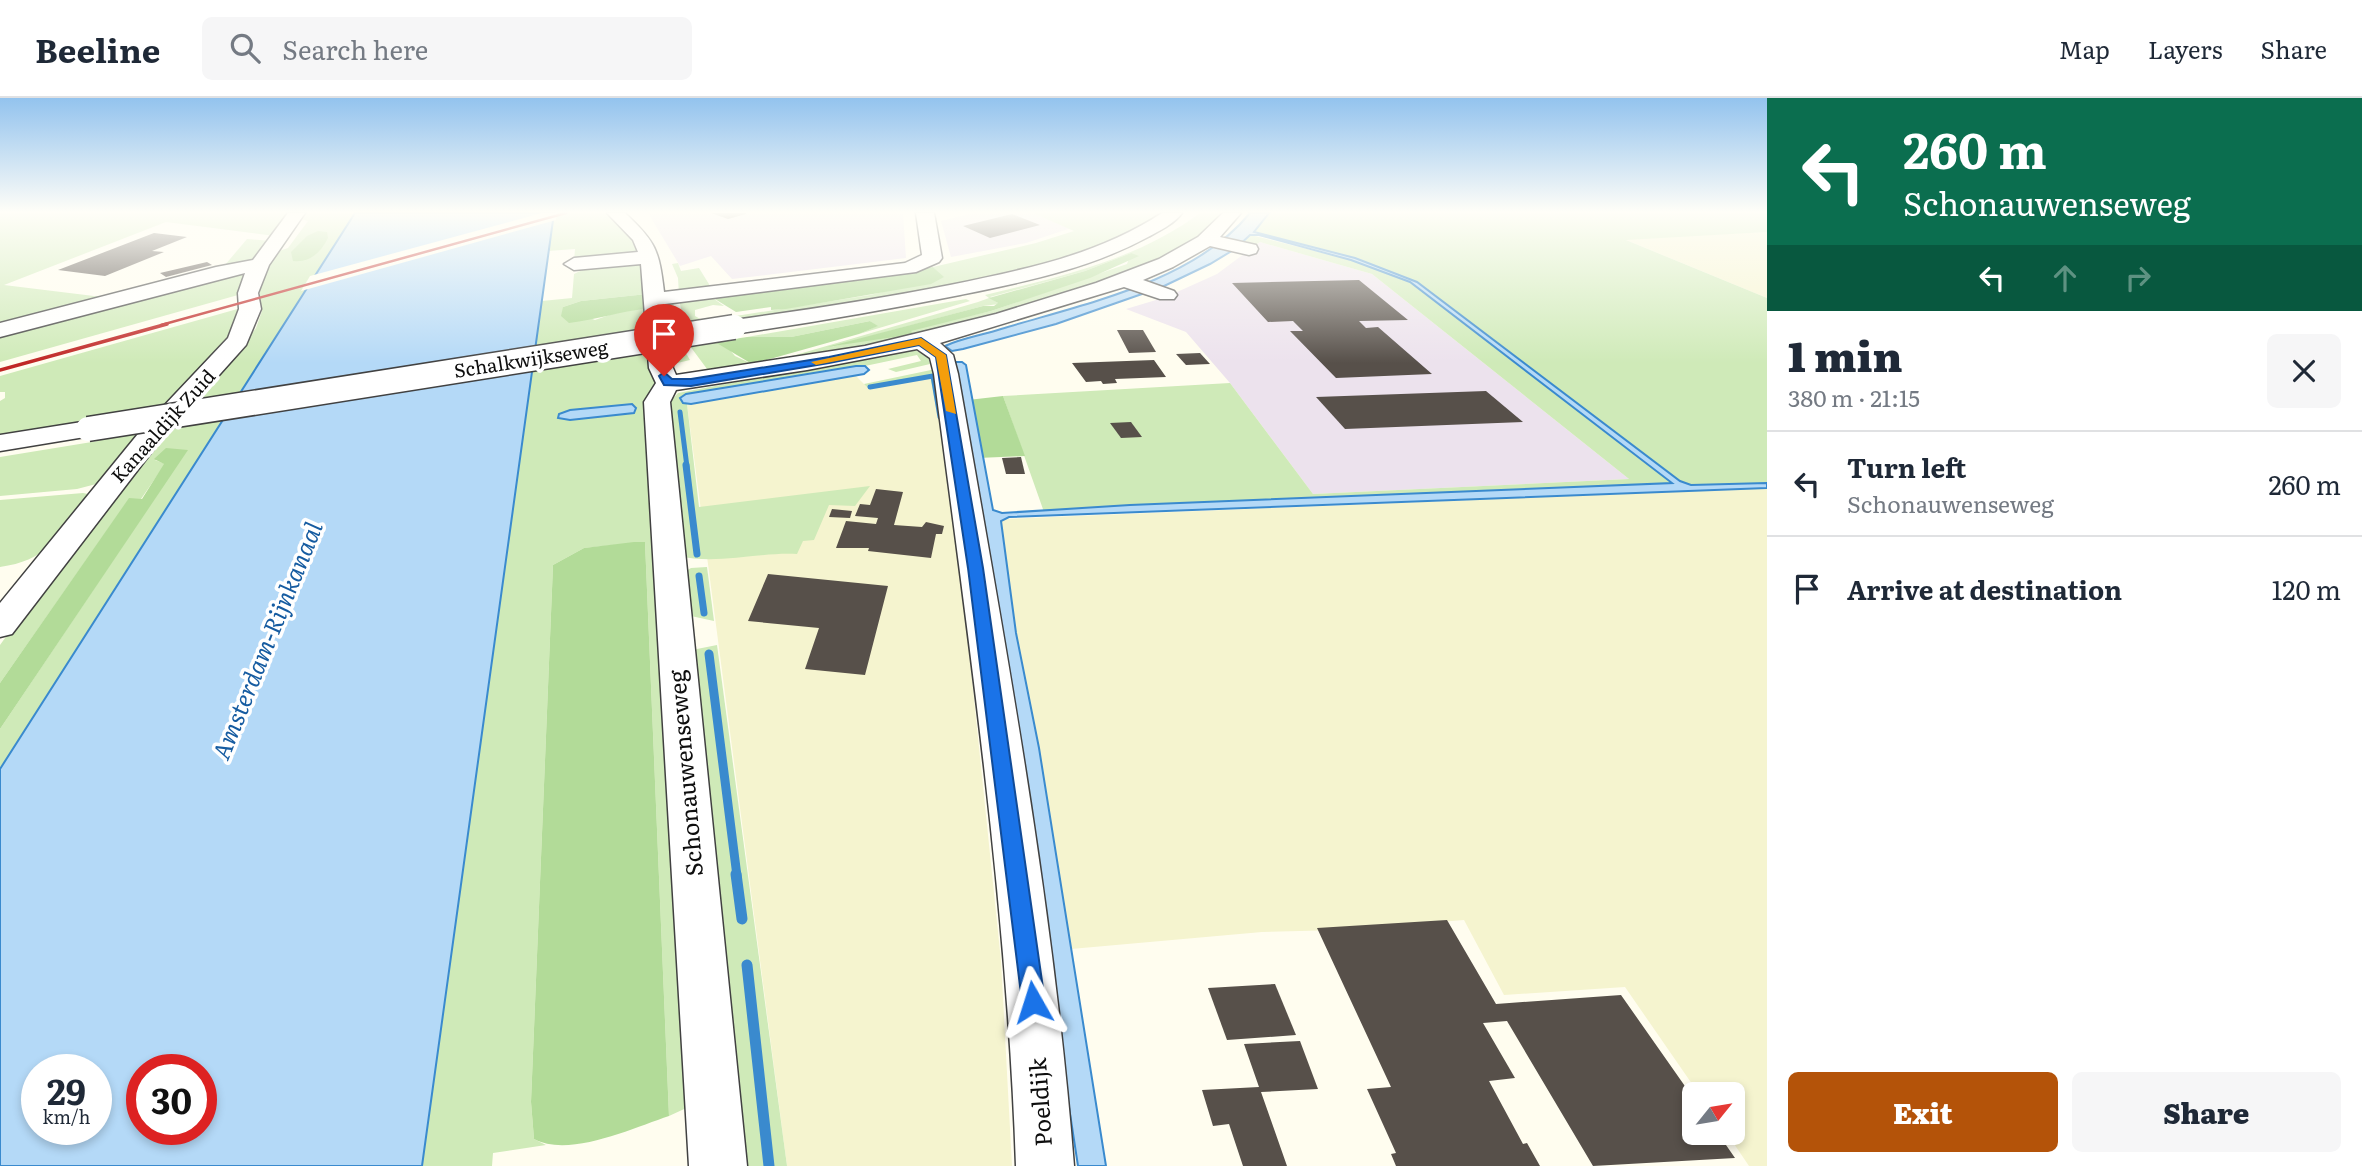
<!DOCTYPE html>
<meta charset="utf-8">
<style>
body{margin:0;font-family:Literata,serif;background:#f6f6f7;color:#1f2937;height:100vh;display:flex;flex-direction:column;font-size:26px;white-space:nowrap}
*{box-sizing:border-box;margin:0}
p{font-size:23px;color:#747a83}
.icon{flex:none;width:38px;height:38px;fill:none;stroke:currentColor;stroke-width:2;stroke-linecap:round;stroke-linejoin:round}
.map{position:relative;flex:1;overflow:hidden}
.sheet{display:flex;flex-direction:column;background:#fff;width:595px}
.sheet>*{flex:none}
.banner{background:#0b6e4f;color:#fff;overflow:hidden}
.needle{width:46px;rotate:60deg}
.buttons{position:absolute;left:1682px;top:984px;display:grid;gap:14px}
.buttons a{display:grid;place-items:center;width:63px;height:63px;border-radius:10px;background:#fff;box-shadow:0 4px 10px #0003;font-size:35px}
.speed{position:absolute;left:21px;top:956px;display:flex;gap:14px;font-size:35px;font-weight:700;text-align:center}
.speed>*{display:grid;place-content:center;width:91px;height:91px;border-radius:50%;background:#fff;box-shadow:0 4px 10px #0003;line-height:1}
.speed small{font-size:18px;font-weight:400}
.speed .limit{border:10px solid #d22;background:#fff;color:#111}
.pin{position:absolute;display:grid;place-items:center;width:60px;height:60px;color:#fff;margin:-72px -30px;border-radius:50% 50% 50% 0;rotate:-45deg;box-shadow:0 0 7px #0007}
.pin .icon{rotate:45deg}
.me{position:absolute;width:77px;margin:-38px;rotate:354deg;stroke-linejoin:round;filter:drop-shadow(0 0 5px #0008)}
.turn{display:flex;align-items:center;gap:24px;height:147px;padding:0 21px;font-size:32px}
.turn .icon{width:91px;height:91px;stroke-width:2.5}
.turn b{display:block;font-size:49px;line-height:60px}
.lanes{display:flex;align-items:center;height:66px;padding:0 21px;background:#0003;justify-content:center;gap:35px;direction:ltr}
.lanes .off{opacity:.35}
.round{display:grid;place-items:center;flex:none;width:74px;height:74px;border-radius:10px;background:#f6f6f7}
.headline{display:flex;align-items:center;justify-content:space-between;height:119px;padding:0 21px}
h1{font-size:42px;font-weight:800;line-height:52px}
.button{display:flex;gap:14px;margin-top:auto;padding:14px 21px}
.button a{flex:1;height:80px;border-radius:10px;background:#b45309;color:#fff;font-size:28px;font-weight:800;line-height:80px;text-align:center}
.button a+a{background:#f6f6f7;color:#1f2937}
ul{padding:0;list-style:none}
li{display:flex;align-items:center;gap:21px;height:105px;padding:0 21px;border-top:2px solid #e0e1e3}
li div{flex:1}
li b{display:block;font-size:26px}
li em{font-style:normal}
header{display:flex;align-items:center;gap:42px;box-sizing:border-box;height:98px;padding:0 35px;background:#fff;border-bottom:2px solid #e0e1e3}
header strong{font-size:33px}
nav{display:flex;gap:38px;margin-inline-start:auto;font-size:24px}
.search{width:490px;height:63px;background:#f6f6f7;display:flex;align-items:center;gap:18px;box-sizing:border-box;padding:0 24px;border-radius:10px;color:#747a83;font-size:26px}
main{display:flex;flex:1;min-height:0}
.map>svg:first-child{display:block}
</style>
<header>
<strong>Beeline</strong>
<div class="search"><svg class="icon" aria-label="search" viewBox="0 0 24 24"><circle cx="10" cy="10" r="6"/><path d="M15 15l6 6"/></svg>Search here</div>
<nav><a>Map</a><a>Layers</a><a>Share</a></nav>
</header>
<main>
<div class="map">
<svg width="1767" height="1068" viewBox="0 0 1767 1068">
<rect width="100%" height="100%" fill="#fffdef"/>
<g fill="#ece2ed">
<path d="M648 115H903L906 160 732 181 711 158 680 168Z"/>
<path d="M973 115H1033L1071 130 1026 145 951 159 941 123Z"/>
<path d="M1260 144 1372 176 1629 381 1313 396 1230 285 1186 234 1126 211 1166 199 1217 176Z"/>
</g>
<g fill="#f5f4cf">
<path d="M1767 134V200L1624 141Z"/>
<path d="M855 277 869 291 930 279 952 387 1001 863 1012 1068H787L687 306Z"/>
<path d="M1767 390V1068H1749L1726 1034H1732V996H1699L1625 889 1504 897 1464 822 1340 832 1262 834 1071 851 1039 650 1016 535 1000 425 1003 421Z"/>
</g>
<g fill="#cfeab8" fill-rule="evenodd">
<path d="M0 115H291L275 138 166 124 4 187 102 199 0 225Z"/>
<path d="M305 115H355L0 671V631L187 352 155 362 165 366 141 401H129L0 585V547L68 453 156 343 219 279 256 230 262 213 259 190 276 154 288 150 308 123 301 121Z"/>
<path d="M554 115H607L634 144 638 154 574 163 575 151 548 153Z"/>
<path d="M1033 115H1165L1098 148 1022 172 866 204 709 227 735 258 752 266 715 273 707 271 690 248 679 202 710 198 724 208 713 207 695 212V218L704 223 870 197 943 179 933 169 1036 145 1074 133Z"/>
<path d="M1200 115H1225L1200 139 1176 154 1126 177 922 240 768 265 978 204 989 200 985 197C1059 179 1139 161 1200 115ZM1131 155 1127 166 991 213 830 249 983 208 999 206 990 199 1085 173Z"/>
<path d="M1269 115H1767V134L1626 142 1767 200V385L1691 387 1680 383 1417 184 1355 160 1254 134Z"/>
<path d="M1251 137 1351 162 1410 184 1672 385 1671 388 1130 407 1044 414 1003 298 1230 285 1313 396 1629 381 1372 176 1260 144 1254 148 1240 145Z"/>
<path d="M247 141 271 143 258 161 225 167Z"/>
<path d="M678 165 681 173 699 170 712 191 679 196 678 180 672 166Z"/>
<path d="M637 166 645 167 647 196 581 203 563 209 595 222 621 213 647 211 648 257 656 289 695 1006 669 1018 645 444 584 450 553 467 531 1004 534 1041 546 1047 493 1055 492 1068H422L542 203 572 200 574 176 588 169Z"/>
<path d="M247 172 238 197 0 264V234Z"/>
<path d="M966 201 970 203 859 236 877 228 870 223 791 239H747Z"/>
<path d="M673 205 680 226 683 250 690 262 669 267 663 207Z"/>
<path d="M241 210 237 226 224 247 136 337 135 346 100 385 77 391 0 398V359L98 343 108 336 0 340V303L5 300V294H0V278Z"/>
<path d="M912 251 928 258 930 266 896 274 888 271 921 263 917 257 865 268 682 298 683 305 687 306 699 409 870 388 855 408 829 407 814 442 803 443 797 456C758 454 716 467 679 458L666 308 678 295Z"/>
<path d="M931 272H935L952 387 930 279 869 291 864 286Z"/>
<path d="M83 395 88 396 89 401C58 437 50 462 0 469V402Z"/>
<path d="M707 469 714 523 691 518 681 476 691 470Z"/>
<path d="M717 547 787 1068H741L689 557 697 551Z"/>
</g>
<g fill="#b2db98">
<path d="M318 133 327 134 328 140C321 154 310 165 293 163L291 154 307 138Z"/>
<path d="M1131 155 1139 158 1090 180 991 213 911 233 914 236 827 249 983 208H994L998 205 989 200 1085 173Z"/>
<path d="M933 169 944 179 931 186 786 211 771 212V209L736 214 710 198Z"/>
<path d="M647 196V211C620 213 596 222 569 225L561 218 563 209 581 203Z"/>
<path d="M870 223 878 228 859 236 752 266 715 244 747 239H791Z"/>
<path d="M1003 298 1025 358 978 360 968 302Z"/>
<path d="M166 350 188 352 0 631V585L129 400 142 401 164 366 154 361Z"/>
<path d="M634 444H645L669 1018C633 1030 569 1060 534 1041L531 1004 553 467 584 450Z"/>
</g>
<g fill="#b4d9f7" stroke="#3a8ace" stroke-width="2" fill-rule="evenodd">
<path d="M355 115H554L422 1068H0V671ZM37 971H96V1031H37ZM142 971H201V1031H142Z"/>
<path d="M1250 115H1269L1254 134 1355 160 1417 184 1680 383 1691 387 1767 385V390L1009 419 1001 423 1016 535 1039 650 1106 1068H1078L955 264H962L966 267 993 412 1002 415 1130 407 1672 385 1410 184 1351 162 1259 137H1250L1235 151 1210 166 1162 189 1056 226 963 251 952 253 945 248C962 240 983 237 1001 231 1083 206 1194 184 1250 115Z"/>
<path d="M856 268H865L869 272 864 276 691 306 683 305 680 300 686 296Z"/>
<path d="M632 306 636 310 634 315 570 322 558 320 559 316 570 312Z"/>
</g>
<path fill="#fffdef" d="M542 115H557L556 122 301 193 310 178Z"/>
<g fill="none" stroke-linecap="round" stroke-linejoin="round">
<g stroke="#3a8ace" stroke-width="5">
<path d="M870 289 933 278 940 319"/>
<path d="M680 314 687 369"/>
</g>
<g stroke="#3a8ace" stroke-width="7">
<path d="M686 367 697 456"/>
<path d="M699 478 704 515"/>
</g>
<path stroke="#3a8ace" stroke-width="9" d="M709 556 737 778"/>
<g stroke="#3a8ace" stroke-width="11">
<path d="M736 776 742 821"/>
<path d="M747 867 769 1068"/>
</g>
</g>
<g fill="#57504a">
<path d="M711 115H746V116L728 121Z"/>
<path d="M1012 116 1040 127 990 140 963 128Z"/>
<path d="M154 135 187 139 152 153 164 154 105 178 58 172Z"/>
<path d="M207 164 212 167 166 179 160 175Z"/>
<path d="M1359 182 1408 222 1359 223 1366 230 1378 229 1432 276 1336 280 1290 233H1303L1293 223 1268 224 1232 185Z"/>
<path d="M1117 232H1143L1156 254 1129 255Z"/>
<path d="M1200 255 1210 266 1186 267 1176 256Z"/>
<path d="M1154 262 1166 279 1115 281 1117 285 1103 286 1101 283 1086 284 1072 265Z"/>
<path d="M1486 293 1523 324 1345 331 1316 299Z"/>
<path d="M1131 324 1142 339 1121 340 1110 325Z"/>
<path d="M1021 359 1025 376H1006L1002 360Z"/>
<path d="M876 391 903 394 894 427 922 429 926 424 944 428 942 436H936L931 460 868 453 869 450H836L846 423 876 426 878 420 855 418 860 406 870 407Z"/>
<path d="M832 411 852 413 850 420 829 419Z"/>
<path d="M768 476 888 488 865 577 805 571 819 530 748 523Z"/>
<path d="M1447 822 1496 906 1621 897 1694 1001V1034H1717L1735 1060 1593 1068 1507 923 1483 925 1515 980 1489 983 1523 1046 1527 1045 1540 1068H1396L1391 1056 1396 1055 1367 991 1391 989 1317 830Z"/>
<path d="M1275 886 1296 937 1227 942 1208 890Z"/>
<path d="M1300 943 1318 991 1261 994 1287 1068H1243L1229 1026 1213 1028 1202 992 1259 989 1244 946Z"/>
</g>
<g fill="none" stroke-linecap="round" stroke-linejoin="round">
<defs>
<g id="minor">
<path d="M288 115H305L269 167 258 195 261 211 246 247 160 343 12 536 0 539V505L142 331 228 240 239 211 238 195 245 175 0 239V225L216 169 253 162Z"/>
<path d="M607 115H625C656 144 659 152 664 194L905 165 922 157 916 115H934L942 160 939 164 916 174 665 206 673 270 676 277 865 248 996 216 1096 185 1159 161 1198 139 1223 115H1241L1220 139 1256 147 1258 151 1256 155 1249 157 1210 148 1173 169 1143 182 1174 193 1177 197 1174 201H1160L1124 189 940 245 953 257 958 276C1004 538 1053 802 1074 1068H1016C1007 803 968 539 934 276L930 260 917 251 807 272 676 292 670 304 747 1068H689L644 304 656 285 649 270 641 166 574 172 564 166 574 160 638 154 633 142Z"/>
<path d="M1162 115H1182C1174 126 1159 133 1148 139 1089 171 1024 184 960 197 885 212 810 225 734 236L726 234 723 229 726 224 734 222C806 212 879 201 950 187 1024 172 1098 157 1162 115Z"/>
<path d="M88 323 97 325 101 331 97 337 0 353V337Z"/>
</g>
</defs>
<use href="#minor" stroke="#414141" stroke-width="3"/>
<use href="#minor" fill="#fff" fill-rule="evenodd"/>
<path stroke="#c02725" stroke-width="2.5" d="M161 227 566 115"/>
<path stroke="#c02725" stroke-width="3.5" d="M0 272 167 226"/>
<defs>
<path id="minor-bridge" d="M88 331 734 229"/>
</defs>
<use href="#minor-bridge" stroke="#414141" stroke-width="27" stroke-linecap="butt"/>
<use href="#minor-bridge" stroke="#fff" stroke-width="24"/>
</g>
<linearGradient id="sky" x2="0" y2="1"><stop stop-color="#93c3ee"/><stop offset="0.43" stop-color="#fffef8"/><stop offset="1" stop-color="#fffef8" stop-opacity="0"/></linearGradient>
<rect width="1767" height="265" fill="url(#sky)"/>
<path fill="#1a73e8" stroke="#114b97" stroke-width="2" d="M921 240 946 257 983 470 1045 904 1041 911 1033 914 1025 911 1022 904 968 470 936 259 919 247 829 265 691 288 664 287 659 278 664 274 672 281H691L829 259Z"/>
<path fill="#f59e0b" d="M921 240 946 257 956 316 946 313 936 259 919 247 816 267 811 264Z"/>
<g text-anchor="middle" stroke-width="7" stroke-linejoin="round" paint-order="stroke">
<g font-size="19" fill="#0e0e0e" stroke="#fff">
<text transform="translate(531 261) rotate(-9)" y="7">Schalkwijkseweg</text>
<text transform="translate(163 328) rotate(-48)" y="7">Kanaaldijk Zuid</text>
</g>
<g font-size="23" fill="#0e0e0e" stroke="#fff">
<text transform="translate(686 675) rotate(-95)" y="8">Schonauwenseweg</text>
<text transform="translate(1041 1004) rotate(-94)" y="8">Poeldijk</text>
</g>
<g font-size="24" font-style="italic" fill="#165ca1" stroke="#fff">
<text transform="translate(268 543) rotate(-68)" y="8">Amsterdam-Rijnkanaal</text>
</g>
</g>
</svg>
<div class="buttons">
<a><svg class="needle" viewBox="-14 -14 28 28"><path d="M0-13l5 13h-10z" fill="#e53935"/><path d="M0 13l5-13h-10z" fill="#747a83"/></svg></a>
</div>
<div class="speed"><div>29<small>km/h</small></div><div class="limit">30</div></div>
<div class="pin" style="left:664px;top:278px;background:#d93025"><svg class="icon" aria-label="arrive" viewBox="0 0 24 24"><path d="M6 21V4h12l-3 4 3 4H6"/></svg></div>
<svg class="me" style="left:1033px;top:904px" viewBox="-20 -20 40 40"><path d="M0-17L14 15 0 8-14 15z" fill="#1a73e8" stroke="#fff" stroke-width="4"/></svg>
</div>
<section class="sheet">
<div class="banner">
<div class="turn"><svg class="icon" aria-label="left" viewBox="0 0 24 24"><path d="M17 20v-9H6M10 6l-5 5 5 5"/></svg><div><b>260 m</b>Schonauwenseweg</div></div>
<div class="lanes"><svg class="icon" aria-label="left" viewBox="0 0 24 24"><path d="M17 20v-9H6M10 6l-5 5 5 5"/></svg><svg class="icon off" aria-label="ahead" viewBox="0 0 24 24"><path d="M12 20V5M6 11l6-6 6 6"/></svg><svg class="icon off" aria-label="right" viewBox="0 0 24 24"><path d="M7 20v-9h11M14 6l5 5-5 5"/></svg></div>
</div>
<div class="headline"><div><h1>1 min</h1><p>380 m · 21:15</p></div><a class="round"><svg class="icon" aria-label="close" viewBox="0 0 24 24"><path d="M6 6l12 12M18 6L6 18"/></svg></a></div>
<ul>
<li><svg class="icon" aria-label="left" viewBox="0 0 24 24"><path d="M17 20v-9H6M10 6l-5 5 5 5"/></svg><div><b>Turn left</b><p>Schonauwenseweg</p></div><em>260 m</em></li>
<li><svg class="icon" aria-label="arrive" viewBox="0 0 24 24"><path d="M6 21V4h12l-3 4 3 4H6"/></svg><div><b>Arrive at destination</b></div><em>120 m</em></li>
</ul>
<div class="button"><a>Exit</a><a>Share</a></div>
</section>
</main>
